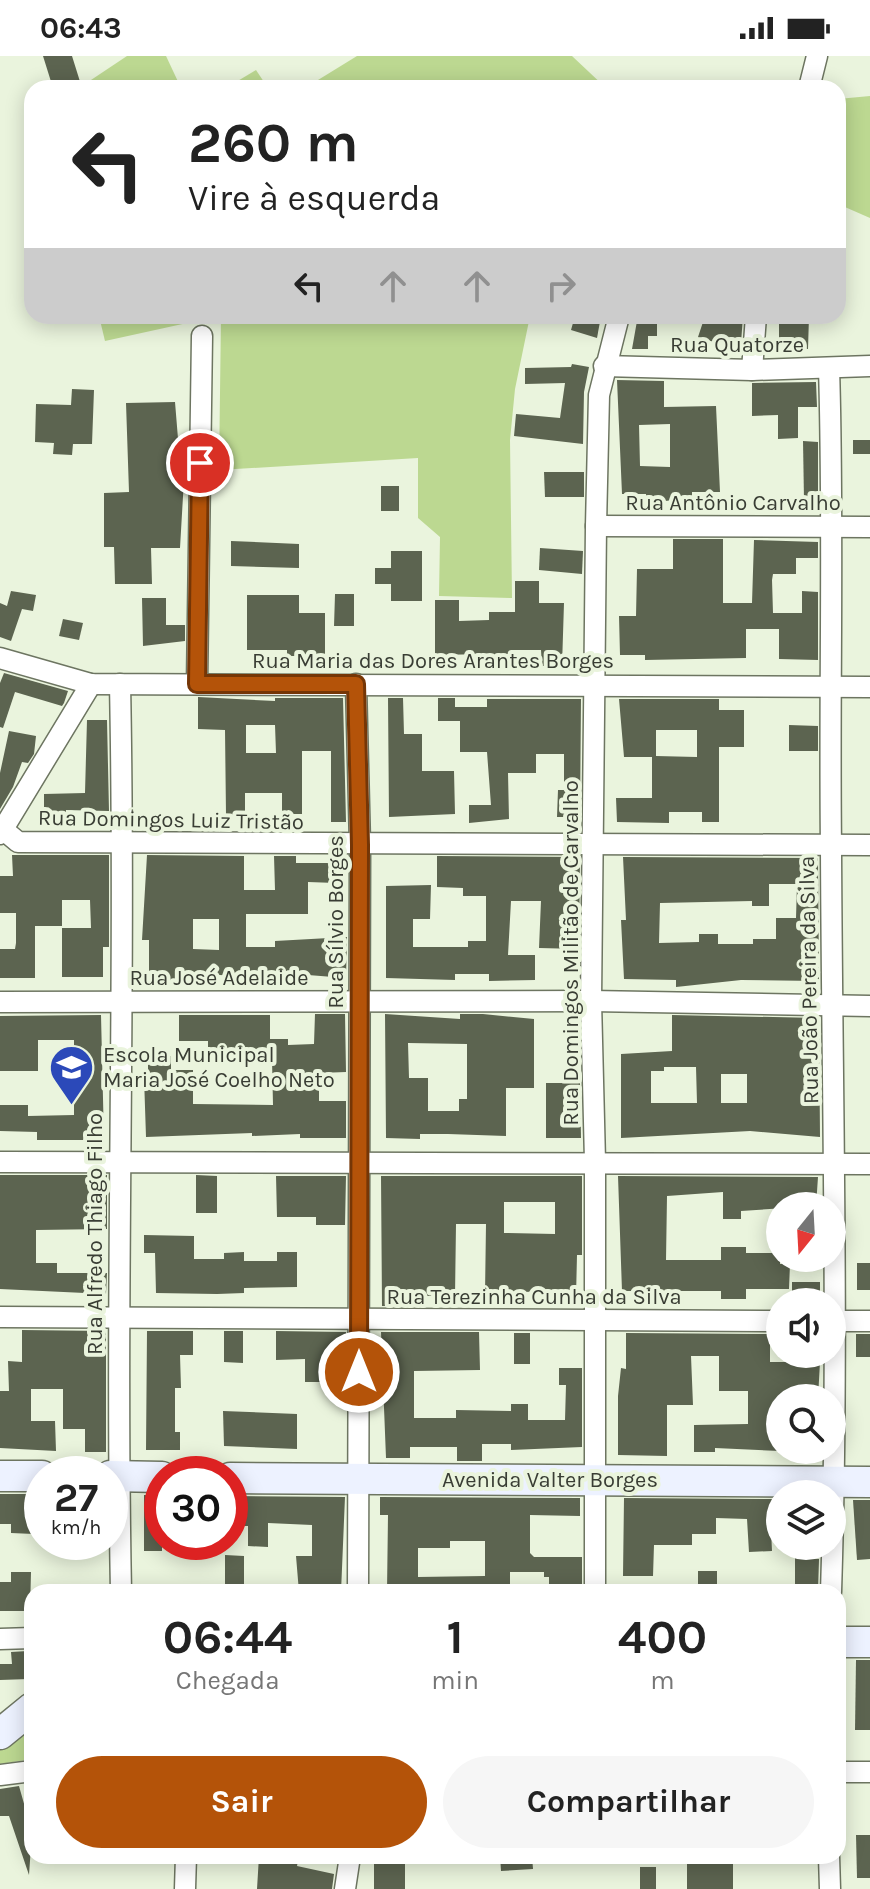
<!DOCTYPE html>
<html lang="pt">
<meta charset="utf-8">
<style>
body{margin:0;font-family:Karla,sans-serif;background:#f6f6f6;color:#222;height:100vh;display:flex;flex-direction:column;font-size:30px;white-space:nowrap}
*{box-sizing:border-box;margin:0}
p{font-size:26px;color:#767676}
.icon{flex:none;width:44px;height:44px;fill:none;stroke:currentColor;stroke-width:2;stroke-linecap:round;stroke-linejoin:round}
.map{position:relative;flex:1;overflow:hidden}
.details{position:absolute;left:24px;top:1528px;width:822px;height:280px;display:flex;flex-direction:column;background:#fff;border-radius:24px;box-shadow:0 4px 20px #0003}
.details>*{flex:none}
.top-card{position:absolute;left:24px;top:24px;width:822px;height:244px;border-radius:24px;box-shadow:0 4px 20px #0003;background:#fff;color:#222;overflow:hidden}
.needle{width:52px;rotate:198deg}
.buttons{position:absolute;left:766px;top:1136px;display:grid;gap:16px}
.buttons a{display:grid;place-items:center;width:80px;height:80px;border-radius:50%;background:#fff;box-shadow:0 4px 20px #0003;font-size:40px}
.speed{position:absolute;left:24px;top:1400px;display:flex;gap:16px;font-size:40px;font-weight:700;text-align:center}
.speed>*{display:grid;place-content:center;width:104px;height:104px;border-radius:50%;background:#fff;box-shadow:0 4px 20px #0003;line-height:1}
.speed small{font-size:20px;font-weight:400}
.speed .limit{border:12px solid #d22;background:#fff;color:#111}
.pin{position:absolute;display:grid;place-items:center;width:68px;height:68px;color:#fff;margin:-34px;border:4px solid #fff;border-radius:50%;box-shadow:0 2px 8px #0007}
.me{position:absolute;width:88px;margin:-44px;rotate:0deg;stroke-linejoin:round;filter:drop-shadow(0 0 6px #0008)}
.turn{display:flex;align-items:center;gap:28px;height:168px;padding:0 32px;font-size:36px}
.turn .icon{width:104px;height:104px;stroke-width:2.5}
.turn b{display:block;font-size:56px;line-height:68px}
.lanes{display:flex;align-items:center;height:76px;padding:0 32px;background:#0003;justify-content:center;gap:40px;direction:ltr}
.lanes .off{opacity:.35}
.eta{display:flex;justify-content:space-evenly;align-items:center;height:136px;text-align:center}
.eta b{font-size:48px;font-weight:700;line-height:56px}
.primary-button{display:flex;gap:16px;margin-top:auto;padding:16px 32px}
.primary-button a{flex:1;height:92px;border-radius:48px;background:#b45309;color:#fff;font-size:32px;font-weight:700;line-height:92px;text-align:center}
.primary-button a+a{background:#f6f6f6;color:#222}
.status{display:flex;justify-content:space-between;align-items:center;height:56px;padding:0 40px;background:#fff;direction:ltr}
.status svg{height:22px;fill:currentColor}
.map>svg:first-child{display:block}
</style>
<div class="status"><b>06:43</b><svg viewBox="0 0 49 12"><path d="M0 12V9h3v3zM5 12V6h3v6zM10 12V3h3v9zM15 12V0h3v12zM26 1h20v11H26zM47 4h2v5h-2z"/></svg></div>
<div class="map">
<svg width="870" height="1833" viewBox="0 0 870 1833">
<rect width="100%" height="100%" fill="#eaf4dd"/>
<g fill="#bcd891">
<path d="M127 0H166L181 32H79Z"/>
<path d="M357 0H572L606 32H305Z"/>
<path d="M256 14 268 32H226Z"/>
<path d="M870 40V162L838 148V43Z"/>
<path d="M99 260H219L105 285Z"/>
<path d="M221 260H530L515 333 510 384 512 542 439 540 440 481 418 462V402L219 414Z"/>
<path d="M32 1665V1703L0 1708V1691Z"/>
</g>
<g fill="#5c6450" fill-rule="evenodd">
<path d="M43 0H72L82 32H53Z"/>
<path d="M575 260H601L597 282 571 274Z"/>
<path d="M705 260H743L741 287 719 284 717 287 698 281Z"/>
<path d="M779 260H809L808 293 791 292V284H779Z"/>
<path d="M637 265 657 266V280H648V293H632Z"/>
<path d="M572 308 589 311 584 336 583 388 514 380 516 358 560 362 565 327 525 328V312L571 311Z"/>
<path d="M617 324 664 325V351L716 350 720 436H692V443L664 445H646V438H622ZM670 368V411L640 410 639 369Z"/>
<path d="M816 326 817 351H798V382L778 383V359L752 360V327Z"/>
<path d="M72 333 94 334 92 388H73L72 399 53 398 54 387 35 386 36 348 71 349Z"/>
<path d="M175 346 180 407 185 406 180 492H151L152 528H115L114 491H104V437L129 436 126 347Z"/>
<rect x="853" y="384" width="17" height="14"/>
<path d="M803 385 818 386V444H804Z"/>
<path d="M544 416H584V441H545Z"/>
<rect x="381" y="430" width="18" height="25"/>
<path d="M673 483H723V547H752L754 484 818 486V502H796V518H773L772 524 773 557H802V535L818 536V604L779 603V573H746V602L645 604V599H620L619 560H636L637 513H673Z"/>
<path d="M231 485 299 488V512L231 510Z"/>
<path d="M540 492 583 495 582 518 539 514Z"/>
<path d="M391 495H422V545H391V528H375V512H391Z"/>
<path d="M515 525H539V547H564L562 610H542L541 594H511V609H489V598L435 599V544H459V565L489 564V556H515Z"/>
<path d="M11 535 36 539 33 555 22 553 11 585 0 581V547L7 550Z"/>
<path d="M335 538H354V570H334Z"/>
<path d="M247 539H299V557H325V600H287V594H247Z"/>
<path d="M142 542H166V569H185V585L143 590Z"/>
<path d="M63 563 83 567 79 584 59 580Z"/>
<path d="M4 617 68 635 64 647 62 650 15 636 3 672 0 671V627Z"/>
<path d="M198 641 275 645V642H343L346 766H331V695H302V758H282V737H245V759H226L225 674 198 673ZM246 669H275L276 697H246Z"/>
<path d="M388 642H403L404 678H422V715H454L455 758 389 761Z"/>
<path d="M438 642H455V651H487V643H581L580 761H557L558 734H564V698H536V717H508L509 763 469 767V749H491L487 696H460V665H438Z"/>
<path d="M619 643H719V654H744V691H719V766H702V756H669V767L617 766 616 742H652V701H624ZM656 674H697V701L656 700Z"/>
<path d="M87 664H107L109 755 66 754V766H44V738L85 737Z"/>
<path d="M789 669 818 670V695H789Z"/>
<path d="M9 675 36 680 34 698 28 707 22 706 13 731 0 753V717Z"/>
<path d="M12 799H109V891H103V921H62V872H91L90 844H62V870H35V922H0V893H15L16 887V857H0V820H13Z"/>
<path d="M147 799 244 800V834H275L274 800H296V807H336V827L308 826V858H246V891H275V885L347 881 346 922 308 919V916L274 918V921L219 919V923L193 922V925H149V884H142ZM193 863H219V894L193 893Z"/>
<path d="M437 800 580 801 579 893 539 892 541 845H511L508 899H535V924L489 925V918H455V924L386 922V830L431 829 430 863H413V891H468V885H486V840H463V832L437 831Z"/>
<path d="M623 801 818 802 819 925 741 924 676 931V924L624 923 621 864H626ZM769 828H797L796 862H776V883H753V888H718V878H699V886L659 887 660 847 752 845V850H769Z"/>
<path d="M315 958H345L346 1016 319 1017V1045H346V1082H300V1078L252 1080V1077L146 1081 144 1021H148V1000H171V1014H193V1048L273 1049 272 1003 224 1000V995L208 994V985H179V959H270V983H288V989L314 988Z"/>
<path d="M385 958 460 963V958H483L534 963V1032H506V1080L448 1078H420V1083L386 1082ZM408 987 467 988V1043H459V1055H428V1022H409Z"/>
<path d="M568 958H578L579 984H567Z"/>
<path d="M101 959 104 1084H37V1076L0 1075V1049H28V1060L74 1059V984H38V1015H0V960Z"/>
<path d="M672 959 819 962 820 1081 750 1075 621 1082V998L672 995ZM664 1011H696L697 1047H651V1015H664ZM721 1018H747V1047H721Z"/>
<path d="M546 1027H580L581 1082H546Z"/>
<path d="M0 1119H107V1173L36 1174V1207H57V1217H107L106 1238 0 1233Z"/>
<path d="M196 1119 217 1120V1157H196Z"/>
<path d="M276 1120H346L345 1169H316V1161H277Z"/>
<path d="M381 1120H582V1199H577L576 1241 546 1240V1235L485 1238 486 1168H456L455 1240H416V1250H382ZM504 1146H555V1178L504 1177Z"/>
<path d="M618 1120 818 1121 816 1150 741 1155V1163H723V1136L667 1140 666 1204H721V1191H746V1197H780V1208H790L789 1233H746V1243H721V1235H622Z"/>
<path d="M144 1179 194 1180V1203H224V1197L244 1196V1205H277V1196H297V1231L244 1232V1237L217 1238 156 1237 155 1197H144Z"/>
<rect x="857" y="1207" width="13" height="27"/>
<rect x="792" y="1226" width="28" height="18"/>
<path d="M22 1274 106 1275V1396H85V1373H63V1333H31V1365H55L56 1395 0 1392V1335H9L8 1305 22 1306Z"/>
<path d="M147 1275H193V1299H180L181 1332H175V1376H180V1394H146Z"/>
<path d="M224 1275H243V1307L224 1306Z"/>
<path d="M276 1275 346 1276V1326H305V1303L276 1304Z"/>
<path d="M381 1276H479L480 1314 414 1315V1362H456V1354L511 1355V1348H528V1364H565L566 1329H559V1312H582V1391L511 1394V1388H482V1405H457V1391H410V1402H386Z"/>
<rect x="514" y="1277" width="16" height="31"/>
<path d="M626 1277 770 1278V1306H820L818 1342H780V1395L715 1392V1396H694V1369L748 1368V1335H719V1300H691L693 1349H667V1400L618 1399V1340L621 1312 626 1313Z"/>
<rect x="856" y="1278" width="14" height="23"/>
<path d="M223 1355 297 1358V1393L224 1390Z"/>
<path d="M0 1438H35L34 1478 11 1477V1468H0Z"/>
<rect x="144" y="1439" width="18" height="56"/>
<path d="M230 1440 345 1441 341 1536H299L296 1500H312V1469L268 1467V1491L248 1490V1470H230Z"/>
<path d="M380 1441 580 1442V1460L530 1459V1497L534 1501H582V1536H549V1521H544V1516H510V1536H387L388 1459H380ZM450 1485H485V1520L418 1521V1492H450Z"/>
<path d="M624 1442 780 1443V1474H771L772 1495 749 1496 747 1463 716 1462V1478H692V1489H654L653 1520H623Z"/>
<path d="M853 1444H870V1503L857 1504Z"/>
<path d="M225 1499 244 1500V1536H225Z"/>
<path d="M795 1502 819 1503 818 1536H795Z"/>
<rect x="698" y="1515" width="19" height="21"/>
<path d="M11 1516H31L30 1555H0V1526H11Z"/>
<path d="M28 1595 29 1623 0 1624V1608H12L11 1596Z"/>
<path d="M856 1604H870V1674H855Z"/>
<path d="M19 1730 32 1776 29 1819 9 1760H0V1733Z"/>
<path d="M856 1779H870V1822H857Z"/>
<path d="M259 1800H299L297 1810 334 1818 332 1833H257Z"/>
<rect x="374" y="1800" width="31" height="33"/>
<path d="M500 1800H532L533 1813 501 1815Z"/>
<path d="M712 1803H733V1833H687V1807H712Z"/>
<rect x="640" y="1811" width="16" height="22"/>
</g>
<g fill="none" stroke-linecap="round" stroke-linejoin="round">
<defs>
<g id="street">
<path d="M809 32 817 0"/>
<path d="M604 310 752 314 870 310"/>
<path d="M829 312C834 472 829 631 831 791 832 1040 839 1288 831 1536"/>
<path d="M752 314 756 260"/>
<path d="M596 470 870 471"/>
<path d="M0 602 91 628 870 631"/>
<path d="M120 628C126 930 115 1233 121 1536"/>
<path d="M197 628 202 280"/>
<path d="M356 628 360 789 358 1536"/>
<path d="M0 771 18 786 870 789"/>
<path d="M0 778 91 628"/>
<path d="M0 946 591 945 870 950"/>
<path d="M0 1106 870 1108"/>
<path d="M0 1261 780 1265"/>
<path d="M832 1265H870"/>
<path d="M595 1536V1105L591 945 596 470 599 339 619 260"/>
<path d="M0 1583 32 1582"/>
<path d="M838 1716H870"/>
<path d="M0 1719 32 1715"/>
<path d="M829 1800 830 1833"/>
<path d="M185 1833 186 1800"/>
<path d="M345 1833 350 1800"/>
</g>
<g id="secondary">
<path d="M0 1420H42"/>
<path d="M110 1420 162 1421"/>
<path d="M230 1422 870 1426"/>
<path d="M838 1586H870"/>
<path d="M0 1678 32 1652"/>
</g>
</defs>
<use href="#street" stroke="#6d7561" stroke-width="23"/>
<use href="#secondary" stroke="#6d7561" stroke-width="33"/>
<use href="#street" stroke="#fff" stroke-width="20"/>
<use href="#secondary" stroke="#edf2ff" stroke-width="30"/>
</g>
<g fill="none" stroke-linecap="round" stroke-linejoin="round">
<defs>
<path id="route" d="M200 407 197 628H356L360 789 359 1316"/>
</defs>
<use href="#route" stroke="#753606" stroke-width="20"/>
<use href="#route" stroke="#b45309" stroke-width="14"/>
</g>
<defs>
<symbol id="school-pin" viewBox="-11 -11 22 30"><path d="M0 17L-7.5 6A9.5 9.5 0 1 1 7.5 6Z" fill="#2b49b9" stroke="#eaf4dd"/><path d="M0-5L7-2L0 1L-7-2ZM-4 1L0 2.5L4 1V4Q0 6-4 4Z" fill="#fff"/></symbol>
</defs>
<g fill-rule="evenodd">
<use href="#school-pin" x="46" y="986" width="51" height="69"/>
</g>
<g text-anchor="middle" stroke-width="8" stroke-linejoin="round" paint-order="stroke">
<g font-size="22" fill="#393d34" stroke="#eaf4dd">
<text x="737" y="296">Rua Quatorze</text>
<text x="733" y="454">Rua Antônio Carvalho</text>
<text x="433" y="612">Rua Maria das Dores Arantes Borges</text>
<text transform="translate(171 763) rotate(1)" y="8">Rua Domingos Luiz Tristão</text>
<text transform="translate(335 866) rotate(-90)" y="8">Rua Sílvio Borges</text>
<text transform="translate(570 897) rotate(-90)" y="8">Rua Domingos Militão de Carvalho</text>
<text x="219" y="929">Rua José Adelaide</text>
<text transform="translate(808 924) rotate(-91)" y="8">Rua João Pereira da Silva</text>
<text transform="translate(94 1178) rotate(-90)" y="8">Rua Alfredo Thiago Filho</text>
<text x="534" y="1248">Rua Terezinha Cunha da Silva</text>
<text x="550" y="1431">Avenida Valter Borges</text>
</g>
<g font-size="22" fill="#393d34" stroke="#eaf4dd" text-anchor="start">
<text x="103" y="1006">Escola Municipal<tspan x="103" dy="25">Maria José Coelho Neto</tspan></text>
</g>
</g>
</svg>
<div class="buttons">
<a><svg class="needle" viewBox="-14 -14 28 28"><path d="M0-13l5 13h-10z" fill="#e53935"/><path d="M0 13l5-13h-10z" fill="#767676"/></svg></a>
<a><svg class="icon" aria-label="sound" viewBox="0 0 24 24"><path d="M4 9h4l5-4v14l-5-4H4zM17 9q2 3 0 6"/></svg></a>
<a><svg class="icon" aria-label="search" viewBox="0 0 24 24"><circle cx="10" cy="10" r="6"/><path d="M15 15l6 6"/></svg></a>
<a><svg class="icon" aria-label="layers" viewBox="0 0 24 24"><path d="M12 4l9 5-9 5-9-5zM3 14l9 5 9-5"/></svg></a>
</div>
<div class="speed"><div>27<small>km/h</small></div><div class="limit">30</div></div>
<div class="pin" style="left:200px;top:407px;background:#d93025"><svg class="icon" aria-label="arrive" viewBox="0 0 24 24"><path d="M6 21V4h12l-3 4 3 4H6"/></svg></div>
<svg class="me" style="left:359px;top:1316px" viewBox="-20 -20 40 40"><circle r="17" fill="#b45309" stroke="#fff" stroke-width="3"/><path d="M0-11L8 9 0 5-8 9z" fill="#fff"/></svg>
<div class="top-card">
<div class="turn"><svg class="icon" aria-label="left" viewBox="0 0 24 24"><path d="M17 20v-9H6M10 6l-5 5 5 5"/></svg><div><b>260 m</b>Vire à esquerda</div></div>
<div class="lanes"><svg class="icon" aria-label="left" viewBox="0 0 24 24"><path d="M17 20v-9H6M10 6l-5 5 5 5"/></svg><svg class="icon off" aria-label="ahead" viewBox="0 0 24 24"><path d="M12 20V5M6 11l6-6 6 6"/></svg><svg class="icon off" aria-label="ahead" viewBox="0 0 24 24"><path d="M12 20V5M6 11l6-6 6 6"/></svg><svg class="icon off" aria-label="right" viewBox="0 0 24 24"><path d="M7 20v-9h11M14 6l5 5-5 5"/></svg></div>
</div>
<section class="details">
<div class="eta">
<div><b>06:44</b><p>Chegada</p></div>
<div><b>1</b><p>min</p></div>
<div><b>400</b><p>m</p></div>
</div>
<div class="primary-button"><a>Sair</a><a>Compartilhar</a></div>
</section>
</div>
